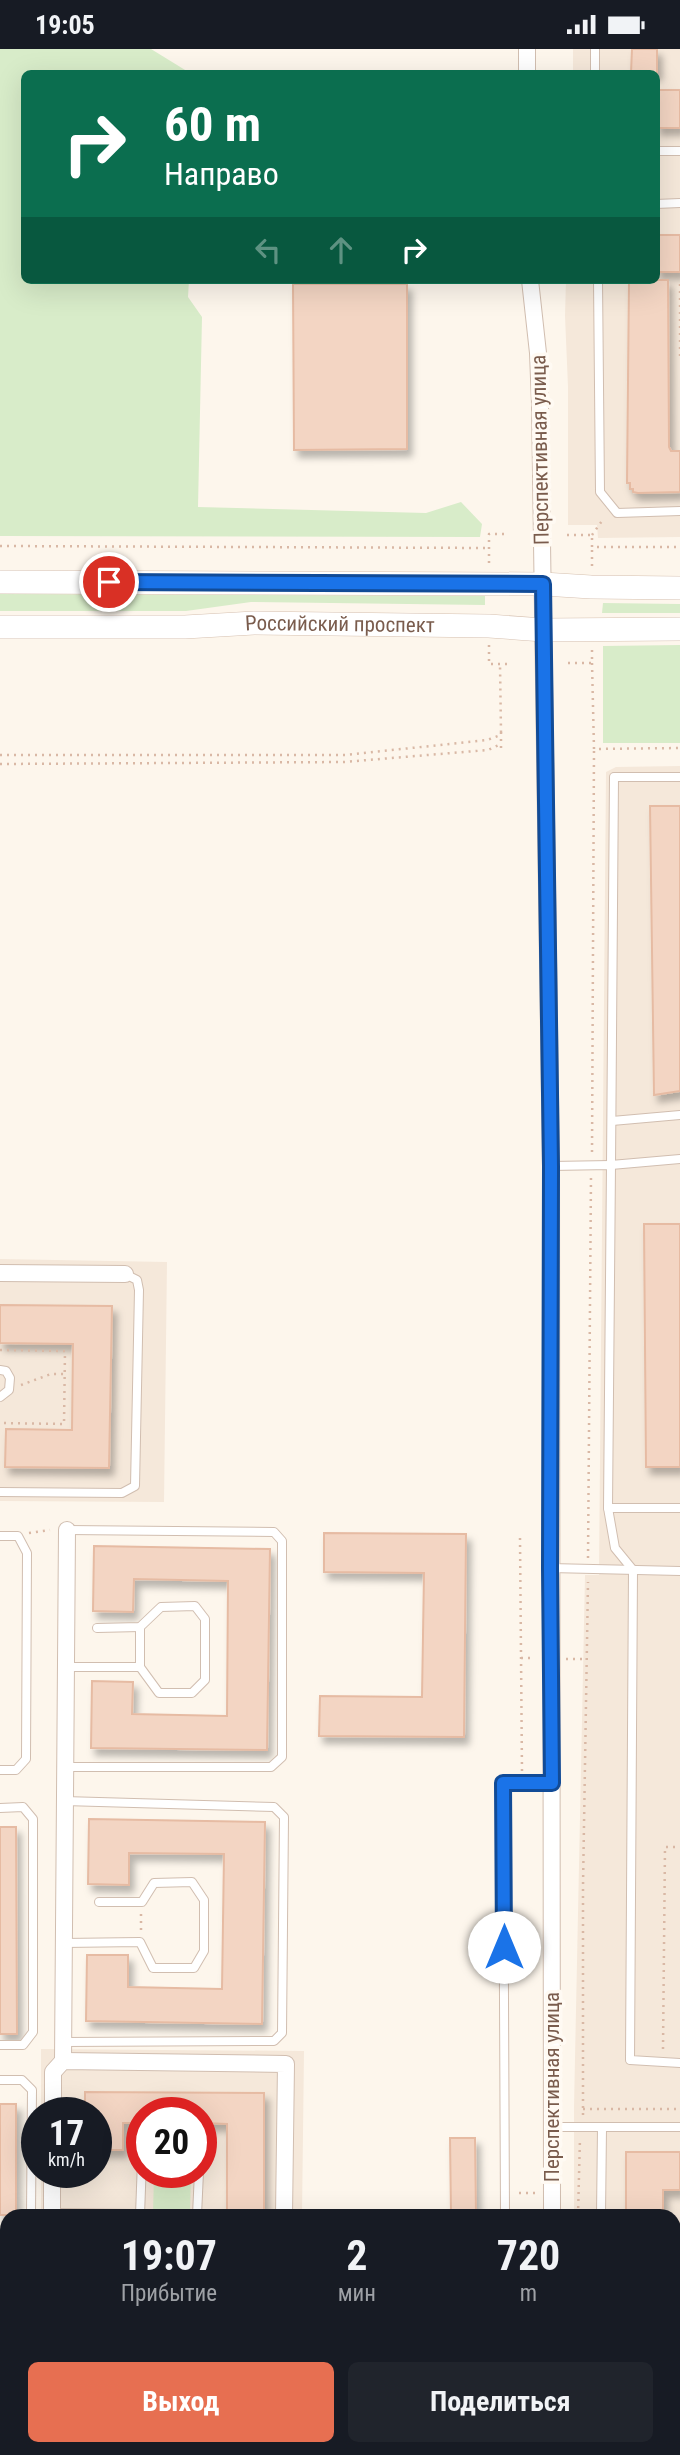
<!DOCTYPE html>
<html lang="ru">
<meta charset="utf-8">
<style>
body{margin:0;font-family:"Roboto Condensed",sans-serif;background:#20242c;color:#f1f3f6;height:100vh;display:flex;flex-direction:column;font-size:26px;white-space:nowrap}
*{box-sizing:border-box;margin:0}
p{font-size:23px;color:#9ea1a6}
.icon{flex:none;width:38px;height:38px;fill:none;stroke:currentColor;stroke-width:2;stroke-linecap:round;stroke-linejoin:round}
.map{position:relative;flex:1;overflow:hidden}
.drawer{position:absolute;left:0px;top:2160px;width:681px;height:247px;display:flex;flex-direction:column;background:#171b24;border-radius:21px 21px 0 0;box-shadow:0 7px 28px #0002}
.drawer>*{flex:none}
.hud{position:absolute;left:21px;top:21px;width:639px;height:214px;border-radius:10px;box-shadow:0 7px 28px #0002;background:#0b6e4f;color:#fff;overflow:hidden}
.speed{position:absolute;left:21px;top:2048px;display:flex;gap:14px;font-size:35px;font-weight:700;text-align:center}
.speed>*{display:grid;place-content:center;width:91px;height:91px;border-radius:50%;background:#171b24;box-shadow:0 7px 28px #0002;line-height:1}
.speed small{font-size:18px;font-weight:400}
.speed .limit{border:10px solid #d22;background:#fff;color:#111}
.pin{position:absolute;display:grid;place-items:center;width:60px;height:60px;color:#fff;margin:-30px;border:4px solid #fff;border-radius:50%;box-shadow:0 2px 7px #0007}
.me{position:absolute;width:77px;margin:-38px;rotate:0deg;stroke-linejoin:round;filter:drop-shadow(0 0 5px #0008)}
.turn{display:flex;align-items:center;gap:24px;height:147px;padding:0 28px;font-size:32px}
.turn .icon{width:91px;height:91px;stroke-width:2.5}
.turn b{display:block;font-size:49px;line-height:60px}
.lanes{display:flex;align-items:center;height:66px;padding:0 28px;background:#0003;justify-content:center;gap:35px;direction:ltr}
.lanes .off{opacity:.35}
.eta{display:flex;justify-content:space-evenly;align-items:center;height:119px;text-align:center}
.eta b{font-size:42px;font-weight:700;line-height:49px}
.cta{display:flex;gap:14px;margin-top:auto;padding:14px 28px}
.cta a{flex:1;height:80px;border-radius:10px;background:#e76f51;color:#fff;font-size:28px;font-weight:700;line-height:80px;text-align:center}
.cta a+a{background:#20242c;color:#f1f3f6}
.status{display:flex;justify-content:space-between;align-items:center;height:49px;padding:0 35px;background:#171b24;direction:ltr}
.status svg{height:19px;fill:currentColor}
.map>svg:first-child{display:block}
</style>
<div class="status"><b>19:05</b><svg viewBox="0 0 49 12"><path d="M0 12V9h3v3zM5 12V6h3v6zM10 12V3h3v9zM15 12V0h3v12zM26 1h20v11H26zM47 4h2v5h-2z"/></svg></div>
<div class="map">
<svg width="680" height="2406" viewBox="0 0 680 2406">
<defs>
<filter id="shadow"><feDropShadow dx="4.5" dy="7" stdDeviation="3.5" flood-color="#0004"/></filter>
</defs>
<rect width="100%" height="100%" fill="#fdf6ec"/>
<g fill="#f5e8da" fill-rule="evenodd">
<path d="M573 0H680V488L598 489 597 476H568V338L565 267 566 231H656V24H573Z"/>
<path d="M680 717V2406H573V2399H674V2166H574V2058L585 1526H599L606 723 616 718Z"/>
<path d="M0 1210 167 1213 164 1453 0 1452Z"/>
<path d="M41 2000 304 2002 302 2166H41V2123H96V2063H41ZM142 2063H201V2123H142Z"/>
<path d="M0 2266H7V2399H187V2406H0Z"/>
</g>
<g fill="#d8ecc9">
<path d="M0 0H151L190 24H24V231H189L188 248 202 268 198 458 426 464 461 453 482 475 480 488 0 487Z"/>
<path d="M0 545 485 547V556L251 553 186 562H0Z"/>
<path d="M603 554 680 555V564H602Z"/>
<path d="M680 596V694H603V597Z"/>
<path d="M154 2123H191L190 2166H153Z"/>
<rect x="297" y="2399" width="235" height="7"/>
</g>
<g fill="#f3d5c3" stroke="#e6bba3" stroke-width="2" filter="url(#shadow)">
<path d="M632 0H657V24H631Z"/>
<rect x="656" y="41" width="24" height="38"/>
<rect x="656" y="186" width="24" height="37"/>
<path d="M629 231H668L669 398 671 402H680V443L638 444 633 443V440H630V434H627Z"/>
<path d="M293 235H407V400L294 401Z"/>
<path d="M650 757H680V1042L654 1046Z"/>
<path d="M644 1175H680V1418H646Z"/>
<path d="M0 1256 112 1257 109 1419 5 1418 6 1380 72 1381 73 1295 0 1294Z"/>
<path d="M324 1484 466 1485 464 1688 319 1687 320 1647 422 1648 424 1524 324 1523Z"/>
<path d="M94 1497 270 1500 267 1701 91 1699 92 1632 133 1633 132 1665 227 1667 228 1532 134 1530 133 1563 93 1562Z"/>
<path d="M89 1770 265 1773 262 1975 86 1972 87 1906H128V1938L222 1940 224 1805 129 1804V1836L88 1835Z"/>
<path d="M0 1778H16L17 1985H0Z"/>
<path d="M85 2043 264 2044V2166H227V2075L201 2074V2063H142V2074H123V2101H96V2063H85Z"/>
<rect x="0" y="2055" width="16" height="111"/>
<path d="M450 2089H475L476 2165H451Z"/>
<path d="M626 2103H680V2141H663V2166H626Z"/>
</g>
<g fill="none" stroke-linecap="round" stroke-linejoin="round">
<defs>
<g id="lane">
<path d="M595 24V0"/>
<path d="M656 102H680"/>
<path d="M656 155 680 154"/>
<path d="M598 231 600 443 617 464 680 462"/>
<path d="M680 728H614L611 1116 680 1110"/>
<path d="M612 1072 680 1066"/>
<path d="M551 1117 611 1116 608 1459 615 1499 633 1521 630 2011 680 2014"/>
<path d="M0 1321 6 1322 10 1329 9 1341 0 1348"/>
<path d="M0 1443 122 1444 135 1437 139 1241 137 1231 125 1225"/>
<path d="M608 1459H680"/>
<path d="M0 1487H18L27 1504 26 1710 16 1721H0"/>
<path d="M550 1519 680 1522"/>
<path d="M140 1578V1618"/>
<path d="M66 1618H140L159 1644H192L205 1631V1570L195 1557 161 1558 140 1578 97 1579"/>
<path d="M65 1718H271L282 1708V1492L274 1483 67 1481"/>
<path d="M0 1759 23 1758 33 1770V1983L23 1996H0"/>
<path d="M64 1894 140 1893 153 1919H194L204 1902V1851L192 1833 154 1834 142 1853H99"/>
<path d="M64 1993 274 1992 282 1984 284 1768 274 1758 64 1752"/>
<path d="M0 2031H22L32 2041 31 2166"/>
<path d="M552 2078H680"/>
<path d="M52 2164 139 2165"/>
<path d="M140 2166 142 2112"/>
<path d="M197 2166 199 2123"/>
<path d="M505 2166 503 1734H552"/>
<path d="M601 2166 602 2079"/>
<path d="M0 2276H7"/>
<path d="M0 2324H7"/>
<path d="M601 2406V2399"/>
</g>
<g id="street">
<path d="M527 24V0"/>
<path d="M530 231 538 304 540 355 551 1117 552 2166"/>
<path d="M0 1224 125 1225"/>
<path d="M63 2012 67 1481"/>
<path d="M53 2063V2023L63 2012 286 2015 284 2166"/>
<path d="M52 2166V2123"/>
<path d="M552 2399V2406"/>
<path d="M289 2406V2399"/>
</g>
<g id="secondary">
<path d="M0 533 543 535 591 538 680 539"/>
<path id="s1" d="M0 578H185L254 574 489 577 543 581 680 580"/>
</g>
</defs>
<use href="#lane" stroke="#d1beb0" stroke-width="10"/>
<use href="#street" stroke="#d1beb0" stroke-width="18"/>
<use href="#secondary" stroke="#d6c0b0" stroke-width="24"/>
<g stroke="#d9b8a5" stroke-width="2.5" stroke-dasharray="2 5" stroke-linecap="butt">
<path d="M680 235V307"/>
<path d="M567 486H592V498H680"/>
<path d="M592 486 604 469"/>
<path d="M0 497 489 499"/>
<path d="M489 514V485H509"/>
<path d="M592 517V499"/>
<path d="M489 596V615H512"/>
<path d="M568 614H592V600"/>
<path d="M592 614 594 700 680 699"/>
<path d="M501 683V702"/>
<path d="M0 706H345L487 691 498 687 501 683 500 615"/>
<path d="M0 715 344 713 488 701 501 695"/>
<path d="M592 1103 594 700"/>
<path d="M0 1301 65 1302 64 1375 0 1374"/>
<path d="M21 1336 51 1325H65"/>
<path d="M29 1484 50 1481"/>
<path d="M520 1489 522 1723"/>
<path d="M588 1509 591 1127"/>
<path d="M521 1609H535"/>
<path d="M566 1610H587"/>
<path d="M141 1881V1864"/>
<path d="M663 2000 665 1798H680"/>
<path d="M583 2060H680"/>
<path d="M583 2066V1837L588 1533"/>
<path d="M519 2144H537"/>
<path d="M578 2166 580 2089"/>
<path d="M578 2399V2406"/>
</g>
<use href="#lane" stroke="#fff" stroke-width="8"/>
<use href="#street" stroke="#fff" stroke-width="16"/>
<use href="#secondary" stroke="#fff" stroke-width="23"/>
</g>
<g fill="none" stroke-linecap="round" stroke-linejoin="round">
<defs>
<path id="route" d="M109 533 543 535 551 1117 550 1519 552 1734H503L504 1898"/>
</defs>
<use href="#route" stroke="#114b97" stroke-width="18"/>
<use href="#route" stroke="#1a73e8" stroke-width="12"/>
</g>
<g text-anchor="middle" stroke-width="7" stroke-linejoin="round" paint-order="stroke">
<g font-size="21" fill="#7a5c4d" stroke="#fffaf3">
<text transform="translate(540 401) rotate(-91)" y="7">Перспективная улица</text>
<text dy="7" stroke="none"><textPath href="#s1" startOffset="340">Российский проспект</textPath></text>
<text transform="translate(552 2038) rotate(-90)" y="7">Перспективная улица</text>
</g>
</g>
</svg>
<div class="speed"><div>17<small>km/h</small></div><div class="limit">20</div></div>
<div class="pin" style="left:109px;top:533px;background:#d93025"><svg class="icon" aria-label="arrive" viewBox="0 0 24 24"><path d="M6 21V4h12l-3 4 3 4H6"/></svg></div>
<svg class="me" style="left:504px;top:1898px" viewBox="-20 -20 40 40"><circle r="19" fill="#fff"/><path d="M0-13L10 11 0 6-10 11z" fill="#1a73e8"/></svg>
<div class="hud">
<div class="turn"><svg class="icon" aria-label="right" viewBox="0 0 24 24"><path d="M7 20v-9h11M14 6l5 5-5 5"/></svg><div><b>60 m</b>Направо</div></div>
<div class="lanes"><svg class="icon off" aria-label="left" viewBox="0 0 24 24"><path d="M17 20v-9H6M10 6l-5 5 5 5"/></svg><svg class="icon off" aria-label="ahead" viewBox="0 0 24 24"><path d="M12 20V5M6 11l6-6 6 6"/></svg><svg class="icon" aria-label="right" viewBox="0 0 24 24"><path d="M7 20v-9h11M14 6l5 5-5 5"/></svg></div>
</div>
<section class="drawer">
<div class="eta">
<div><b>19:07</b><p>Прибытие</p></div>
<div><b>2</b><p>мин</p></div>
<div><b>720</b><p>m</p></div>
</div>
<div class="cta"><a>Выход</a><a>Поделиться</a></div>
</section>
</div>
